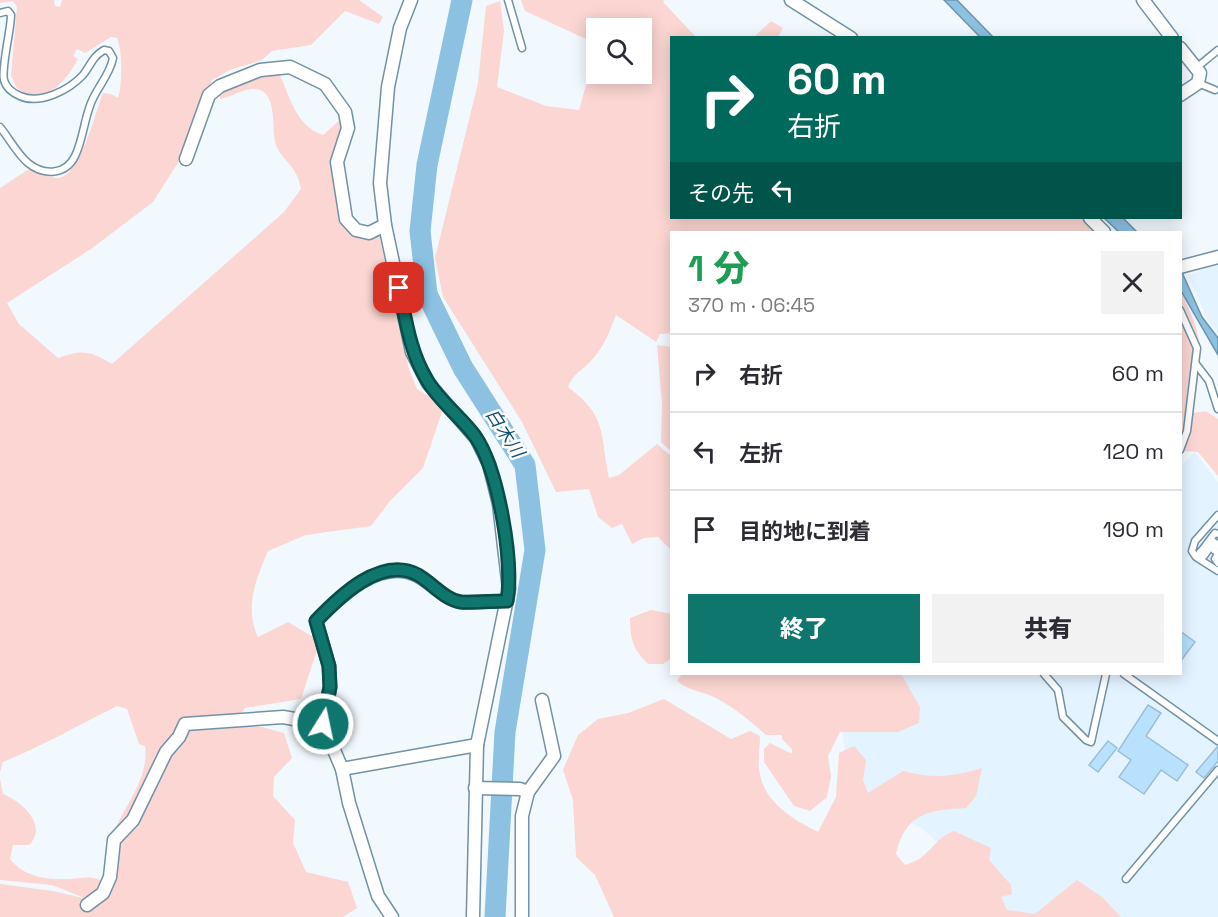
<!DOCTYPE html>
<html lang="ja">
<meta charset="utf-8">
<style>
body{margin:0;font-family:"Space Grotesk","Noto Sans JP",sans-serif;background:#f2f2f3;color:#2b2b33;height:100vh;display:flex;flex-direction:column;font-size:22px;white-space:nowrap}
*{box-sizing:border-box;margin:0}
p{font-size:20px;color:#7c7c81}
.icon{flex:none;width:33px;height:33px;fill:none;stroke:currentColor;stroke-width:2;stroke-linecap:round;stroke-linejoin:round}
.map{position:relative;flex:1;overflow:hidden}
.sheet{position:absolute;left:670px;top:231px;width:512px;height:444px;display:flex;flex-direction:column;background:#fff;border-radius:0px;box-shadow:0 3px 15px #0003}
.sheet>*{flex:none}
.guide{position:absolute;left:670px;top:36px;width:512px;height:183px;border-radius:0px;box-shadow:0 3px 15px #0003;background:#00695c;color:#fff;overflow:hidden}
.buttons{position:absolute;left:586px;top:18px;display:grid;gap:12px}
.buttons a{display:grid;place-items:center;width:66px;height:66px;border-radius:0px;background:#fff;box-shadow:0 3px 15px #0003;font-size:30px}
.pin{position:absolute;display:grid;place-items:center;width:51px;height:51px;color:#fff;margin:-26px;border-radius:12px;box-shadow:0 3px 9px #0006}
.me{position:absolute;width:66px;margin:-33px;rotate:10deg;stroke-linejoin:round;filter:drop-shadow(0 0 4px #0008)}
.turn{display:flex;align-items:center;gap:21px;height:126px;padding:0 18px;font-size:27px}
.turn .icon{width:78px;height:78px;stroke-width:2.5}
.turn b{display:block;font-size:42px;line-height:51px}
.then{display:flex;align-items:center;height:57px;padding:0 18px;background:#0003;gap:12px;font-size:22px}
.round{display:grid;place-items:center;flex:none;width:63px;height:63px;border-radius:0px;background:#f2f2f3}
.head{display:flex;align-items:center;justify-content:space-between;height:102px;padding:0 18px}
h1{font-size:36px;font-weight:800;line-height:45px;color:#1e9e55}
.action{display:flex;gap:12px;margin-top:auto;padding:12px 18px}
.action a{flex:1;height:69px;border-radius:0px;background:#0f766e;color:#fff;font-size:24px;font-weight:800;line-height:69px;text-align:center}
.action a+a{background:#f2f2f3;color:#2b2b33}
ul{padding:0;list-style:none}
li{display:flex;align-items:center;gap:18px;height:78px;padding:0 18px;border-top:2px solid #e1e1e2}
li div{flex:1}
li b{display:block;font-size:22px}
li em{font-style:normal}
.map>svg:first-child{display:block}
</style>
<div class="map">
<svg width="1218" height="917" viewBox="0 0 1218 917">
<rect width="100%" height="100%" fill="#f2f9fe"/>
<g fill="#e3f3ff">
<path d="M1215 264 1218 266V334L1208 320 1188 276Z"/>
<path d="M1195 452 1218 482V917H1005L980 878 921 828 882 807 836 788 845 750 835 674H1180L1181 465Z"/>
</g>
<g fill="#fbd6d2">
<path d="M0 0H54L55 6 60 7 62 0H359L383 17 379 24 345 11 311 45 272 51 262 60 230 70 212 80 181 158 153 202 91 249 7 303 19 324 58 358C83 349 90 351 112 364L284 212 301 189C297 165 283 162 276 145 270 127 280 87 251 89 242 90 230 97 220 99L219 89 274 64C289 88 292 125 323 135L342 118 346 130 335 153 344 222 379 234 409 369 417 389 430 397 442 412 423 468 390 501 371 526 306 535 268 551C256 578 244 608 258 637L288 622 320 641 301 699 245 708 238 717 182 722 131 819 113 834C125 804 149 780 145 746L139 744 127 709 117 706C79 725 42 746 3 762L0 772V188L32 167C40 172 48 178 58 178 80 177 95 113 103 93L111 94 118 98C122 85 123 52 117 38L111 37 85 53 77 49 73 56 78 59C66 81 54 95 28 96L16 87 11 75 17 7 13 1 0 3Z"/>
<path d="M521 0H664L663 2 696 37 672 38V218H1084L1097 232H672V333L660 334 656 342 616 315C610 331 603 349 590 362 581 371 573 374 568 387 608 417 600 434 609 478L619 475 657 444 672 457V551L658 537 644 538 632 544 622 524 612 528 598 517 589 489 556 492 522 422 443 297 435 258 478 83 486 6 500 1 504 31 497 87 546 106 579 110 597 46V74H642V28H597V44L525 11Z"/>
<path d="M771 21 783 28 778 37H754Z"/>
<path d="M1180 291C1208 343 1201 357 1193 413L1206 411 1218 419V476L1198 452 1181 451Z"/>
<path d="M657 345 672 347V452L661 442 662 405Z"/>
<path d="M651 610 672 614V658L663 664H648C633 649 630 640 630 618Z"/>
<path d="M682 674H901L920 707 919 723 898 732H840L828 756 831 776 827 797 810 811 794 806 764 762V749L770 743 792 754V749L782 739V735H766C750 721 735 708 716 698 702 691 689 691 677 681Z"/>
<path d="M664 699 731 739 750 731 760 736C760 748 757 762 760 774 765 803 794 820 818 832L836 797 839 753 854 746 866 760 863 780 868 793 903 771C933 779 952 777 982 768L976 796 966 808C929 810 905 813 896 854L905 865C931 858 932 839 954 831L991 848 989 860 1011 885 1012 894 1001 897 1007 910 1035 914 1077 880 1102 897 1121 917H614L595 875 576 857 573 800 563 770 578 735 598 719 628 713Z"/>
<path d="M238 725 262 727 284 733 292 758 274 777 273 796 295 820 293 843 306 872 348 882 357 908 343 917H0V884L53 891 87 899 52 885 0 880V779L3 794C21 801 49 825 29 845H13L10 859C23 876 45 880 67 879 80 879 88 875 100 880L99 889 109 887C118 872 114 856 117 839L186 726Z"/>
</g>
<g fill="#8cc1e2" stroke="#6c96af" stroke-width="1.5">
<path d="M944 0H957L993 37H980Z"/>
<path d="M1104 218H1123L1137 232H1119Z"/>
<path d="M1180 268 1202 317 1218 338V355L1181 291Z"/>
</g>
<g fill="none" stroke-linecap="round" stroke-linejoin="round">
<path stroke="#8cc1e2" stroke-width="21" d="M462 0 427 165 420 231 427 294 463 368 525 465 535 550 505 732 495 917"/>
</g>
<g fill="#b7e1fd" stroke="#9dbfd6" stroke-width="1.5">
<path d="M1180 631 1195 642 1180 662Z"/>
<path d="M1148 705 1161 713 1146 736 1188 765 1177 781 1161 770 1144 794 1119 777 1131 760 1118 751Z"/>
<path d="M1108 741 1117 748 1098 772 1089 765Z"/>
<path d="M1218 746V761L1204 778 1196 772Z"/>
</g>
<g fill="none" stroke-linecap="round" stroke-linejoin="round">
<defs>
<g id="service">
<path d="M508 0 522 48"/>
<path d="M0 13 8 11 11 15C11 30 1 68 4 80 6 88 13 93 20 96 40 105 69 90 83 75 91 65 92 57 104 50L109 51 113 58C110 75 97 87 91 103 84 120 83 140 75 156 66 175 44 176 28 163 17 154 9 138 0 127"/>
<path d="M1196 68 1218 50"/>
<path d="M1198 83 1215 90"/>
<path d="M1180 310 1197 348 1187 431 1180 450"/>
<path d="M1196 364 1209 381 1218 409"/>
<path d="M1218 515 1195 541 1192 551 1196 557 1218 571"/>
<path d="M1200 552 1204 556 1214 542 1217 544 1214 550 1218 553"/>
<path d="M1199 554 1215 533 1218 534"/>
<path d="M1218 554 1215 559 1218 563"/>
<path d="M1044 674 1058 690 1063 717 1086 740 1091 742 1106 674"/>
<path d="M1124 674 1218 741"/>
<path d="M1126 879 1218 770"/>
</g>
<g id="minor">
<path d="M411 0 400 28 388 87 380 183 385 225 412 352 428 383 476 438 489 464 499 504 509 589 477 745 473 917"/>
<path d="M791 0 851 38"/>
<path d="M1143 0 1172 38"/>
<path d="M1180 48 1200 73 1198 83 1180 95"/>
<path d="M186 159 209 95 220 86 260 70 290 67 325 84 345 112 348 128 337 162 346 219 356 230 369 233 385 225"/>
<path d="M1090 218 1104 232"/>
<path d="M1180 267 1218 257"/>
<path d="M342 769 477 745"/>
<path d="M475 788 520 789 528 792"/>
<path d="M87 905 103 893 110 877 114 840 133 820 166 752 179 737 185 724 283 717 323 724"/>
<path d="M392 917 378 896 349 803 342 769 323 724 330 687 329 666 316 621C339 597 381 556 418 576 432 583 445 600 461 602 473 603 494 601 507 601"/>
<path d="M522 917V816L528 792 554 756 542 700"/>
</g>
</defs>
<use href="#service" stroke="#7091a6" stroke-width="9"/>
<use href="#minor" stroke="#7091a6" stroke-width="15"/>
<use href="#service" stroke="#fff" stroke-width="6"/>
<use href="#minor" stroke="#fff" stroke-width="12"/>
</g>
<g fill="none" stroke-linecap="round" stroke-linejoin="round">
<defs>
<path id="route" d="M323 724 330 687 329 666 316 621C339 597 381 555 418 575 432 583 445 600 461 602 472 603 494 601 507 601 514 561 498 469 475 436 461 417 439 401 427 380 410 352 406 321 399 288"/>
</defs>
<use href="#route" stroke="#0a4d48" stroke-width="15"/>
<use href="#route" stroke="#0f766e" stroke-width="10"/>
</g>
<g text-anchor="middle" stroke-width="5" stroke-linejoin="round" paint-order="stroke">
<g font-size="18" font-style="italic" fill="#105071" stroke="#fff">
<text transform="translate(505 433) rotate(57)" y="6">白木川</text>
</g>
</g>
</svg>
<div class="buttons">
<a><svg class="icon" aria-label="search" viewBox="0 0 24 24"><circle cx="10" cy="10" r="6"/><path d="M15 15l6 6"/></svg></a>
</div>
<div class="pin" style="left:399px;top:288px;background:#d93025"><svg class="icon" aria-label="arrive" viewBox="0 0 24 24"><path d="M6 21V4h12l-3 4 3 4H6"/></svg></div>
<svg class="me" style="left:323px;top:724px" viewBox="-20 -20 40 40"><circle r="17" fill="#0f766e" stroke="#fff" stroke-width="3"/><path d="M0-11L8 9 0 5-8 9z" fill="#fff"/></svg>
<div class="guide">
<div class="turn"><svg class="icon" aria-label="right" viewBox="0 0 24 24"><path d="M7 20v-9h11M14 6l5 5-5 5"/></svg><div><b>60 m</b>右折</div></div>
<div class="then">その先<svg class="icon" aria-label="left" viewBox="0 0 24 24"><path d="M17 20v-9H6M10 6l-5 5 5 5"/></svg></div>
</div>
<section class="sheet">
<div class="head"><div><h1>1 分</h1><p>370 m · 06:45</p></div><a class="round"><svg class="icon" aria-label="close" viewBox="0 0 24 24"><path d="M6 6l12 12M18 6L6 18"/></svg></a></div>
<ul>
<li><svg class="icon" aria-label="right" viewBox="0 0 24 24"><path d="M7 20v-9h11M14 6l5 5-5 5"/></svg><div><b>右折</b></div><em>60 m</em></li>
<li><svg class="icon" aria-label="left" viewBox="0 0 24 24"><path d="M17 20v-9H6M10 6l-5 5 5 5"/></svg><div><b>左折</b></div><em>120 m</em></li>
<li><svg class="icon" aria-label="arrive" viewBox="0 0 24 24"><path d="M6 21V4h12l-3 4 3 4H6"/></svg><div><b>目的地に到着</b></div><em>190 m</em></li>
</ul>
<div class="action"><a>終了</a><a>共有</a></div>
</section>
</div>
